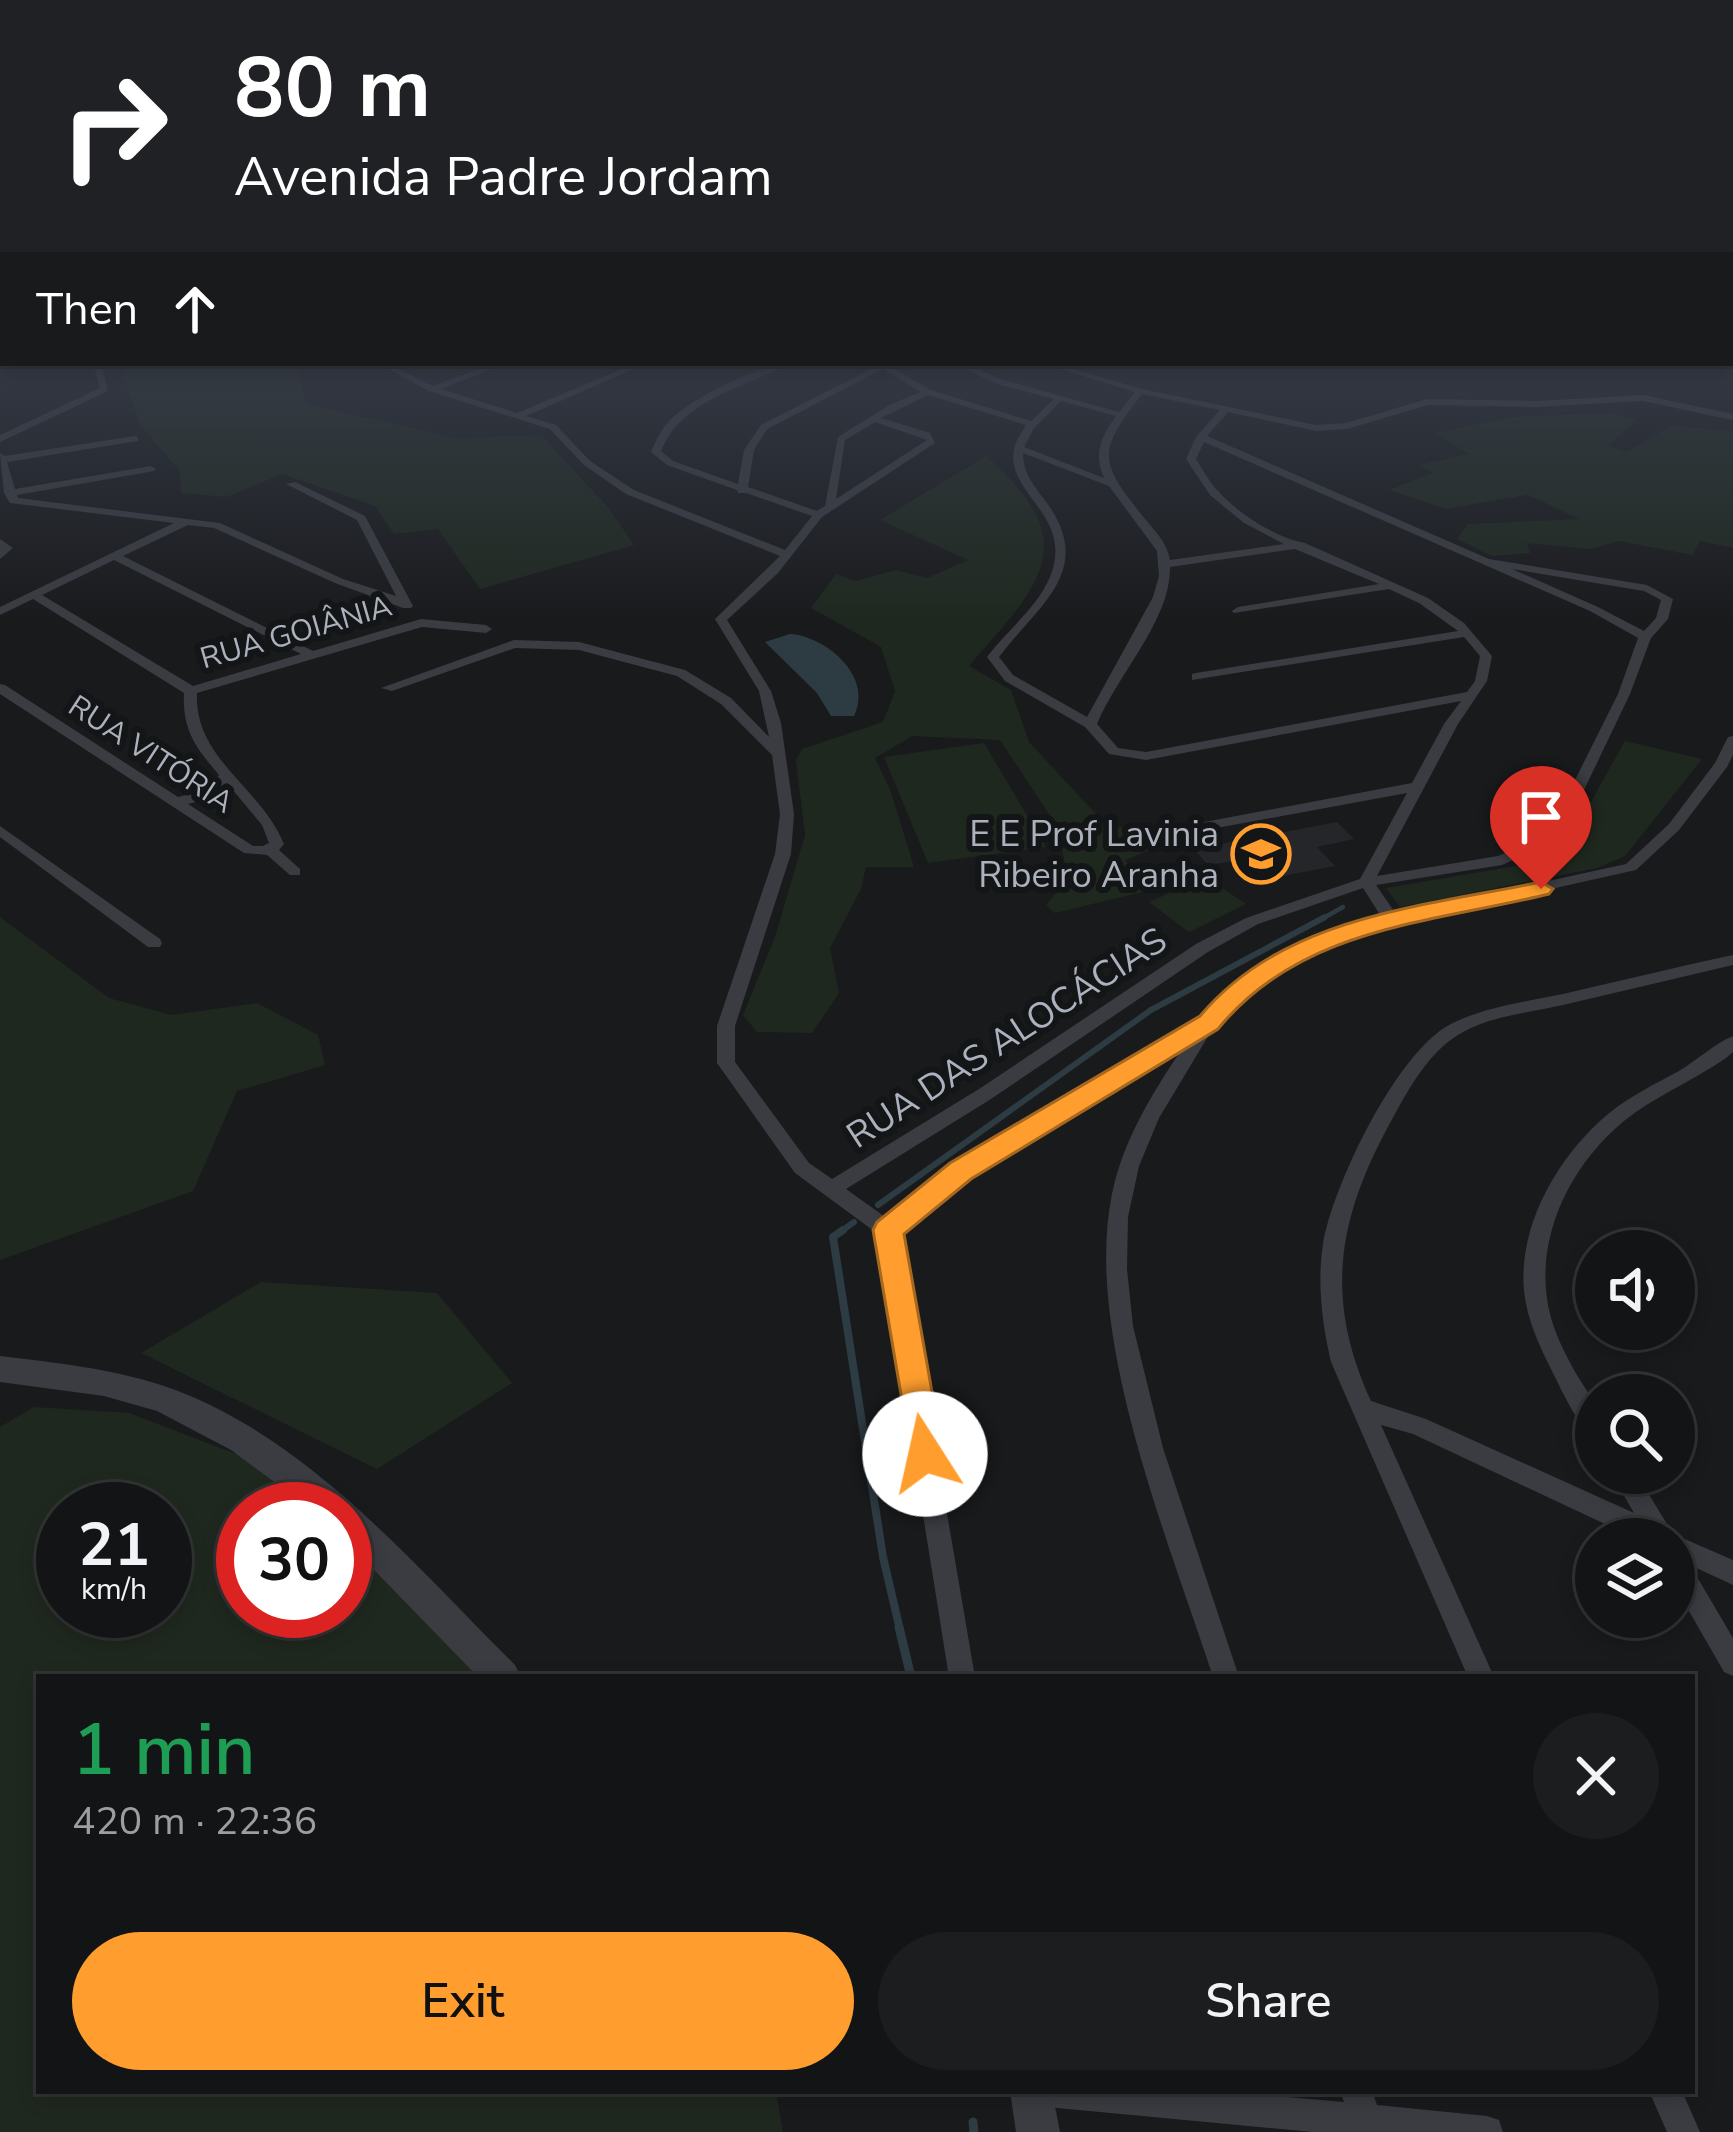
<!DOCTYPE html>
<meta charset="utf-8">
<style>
body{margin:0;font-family:"Nunito Sans",sans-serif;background:#1c1d1e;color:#f1f3f6;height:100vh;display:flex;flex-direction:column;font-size:45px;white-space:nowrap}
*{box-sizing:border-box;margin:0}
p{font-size:39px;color:#9d9ea0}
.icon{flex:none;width:66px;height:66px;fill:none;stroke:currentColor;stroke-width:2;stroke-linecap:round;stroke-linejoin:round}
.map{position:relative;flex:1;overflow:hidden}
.details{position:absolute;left:36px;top:1674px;width:1659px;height:420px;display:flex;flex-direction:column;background:#131415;border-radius:0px;box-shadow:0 6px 18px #0003,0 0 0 3px #323334}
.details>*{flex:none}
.top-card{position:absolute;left:0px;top:0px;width:1734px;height:366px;box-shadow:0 6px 18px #0003,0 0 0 3px #323334;background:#202124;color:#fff;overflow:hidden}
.buttons{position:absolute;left:1575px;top:1230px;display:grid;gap:24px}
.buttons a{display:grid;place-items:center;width:120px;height:120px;border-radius:50%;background:#131415;box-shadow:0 6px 18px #0003,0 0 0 3px #323334;font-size:60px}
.speed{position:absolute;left:36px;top:1482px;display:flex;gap:24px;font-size:60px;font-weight:700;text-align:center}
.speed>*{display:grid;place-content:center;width:156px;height:156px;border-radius:50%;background:#131415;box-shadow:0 6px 18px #0003,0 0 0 3px #323334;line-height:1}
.speed small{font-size:30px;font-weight:400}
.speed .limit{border:18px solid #d22;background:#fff;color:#111}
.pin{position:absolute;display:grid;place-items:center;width:102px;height:102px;color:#fff;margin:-123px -51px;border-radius:50% 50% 50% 0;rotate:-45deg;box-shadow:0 0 12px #0007}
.pin .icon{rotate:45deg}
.me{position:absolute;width:132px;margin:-66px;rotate:350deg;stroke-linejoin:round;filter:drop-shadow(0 0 9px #0008)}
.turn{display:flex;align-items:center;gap:42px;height:252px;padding:0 36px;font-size:54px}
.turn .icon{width:156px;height:156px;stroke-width:2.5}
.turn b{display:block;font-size:84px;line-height:102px}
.then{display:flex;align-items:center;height:114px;padding:0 36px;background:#0003;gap:24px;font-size:45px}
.round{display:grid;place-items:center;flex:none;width:126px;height:126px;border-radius:63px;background:#1c1d1e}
.overview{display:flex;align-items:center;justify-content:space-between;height:204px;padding:0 36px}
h1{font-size:72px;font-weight:600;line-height:90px;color:#1e9e55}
.button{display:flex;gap:24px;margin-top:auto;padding:24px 36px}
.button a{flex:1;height:138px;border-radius:72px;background:#ff9e2e;color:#111;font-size:48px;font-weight:600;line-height:138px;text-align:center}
.button a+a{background:#1c1d1e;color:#f1f3f6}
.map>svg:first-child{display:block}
</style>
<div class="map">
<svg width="1733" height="2132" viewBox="0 0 1733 2132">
<rect width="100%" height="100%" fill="#191a1c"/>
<path fill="#252629" d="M1337 822 1354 839 1317 847 1335 866 1273 878 1255 858 1208 865 1194 849Z"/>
<g fill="#1f281f" fill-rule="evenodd">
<path d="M119 363H296L306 404 456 438 541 435 608 507 634 545 480 589 438 529 394 534 375 506 282 474 227 497 181 493 180 471 140 425Z"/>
<path d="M1614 413 1636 420 1608 446 1626 452 1671 426 1733 431V548L1700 541 1693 555 1619 541 1591 549 1527 543 1530 553 1492 556 1457 539 1468 524 1579 519 1528 495 1445 509 1389 490 1433 473 1419 465 1469 454 1435 433 1512 417Z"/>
<path d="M986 456C1087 544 1039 585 969 666L1011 690 1029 742 1110 829 1135 825 1155 848 1125 860 1147 891 1055 913 1046 905 1068 879 1057 826 1000 740 912 736 875 758 891 792 914 867H866L861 889 830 948 839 993 812 1033 757 1032 743 1015 775 937 805 835 796 760 802 749 883 722 895 691 881 647 811 608 836 574 856 581 896 570 927 578 968 560 880 520Z"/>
<path d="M1625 741 1702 759 1625 856 1597 868 1400 907 1386 888 1539 862 1564 850Z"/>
<path d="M984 743 1046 847 928 863 884 757Z"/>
<path d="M1206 877 1246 904 1189 932 1149 902Z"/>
<path d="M0 917 109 998 171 1015 257 1003 318 1035 325 1065 237 1091 193 1191 0 1260Z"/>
<path d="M261 1282 437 1293 512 1383 377 1469 141 1353Z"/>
<path d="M34 1407 129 1413 289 1474 328 1509H243V1611H345V1524L500 1677H39V2091H776L783 2132H0V1427ZM63 1509H165V1611H63Z"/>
</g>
<path fill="#2d3b42" d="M790 634C826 636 874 677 854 716H831L817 693 765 642Z"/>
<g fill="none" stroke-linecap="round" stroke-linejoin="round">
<path stroke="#2d3b42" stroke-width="4.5" d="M1320 920 1343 907"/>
<g stroke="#2d3b42" stroke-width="6">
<path d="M878 1205 1151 1010 1325 917"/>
<path d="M839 1233 854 1222"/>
</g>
<path stroke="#2d3b42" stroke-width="8" d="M843 1230 833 1237 883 1557 900 1630"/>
<g stroke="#2d3b42" stroke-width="9">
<path d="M899 1627 911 1677"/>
<path d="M973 2122 974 2132"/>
</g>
<g fill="#3a3c41" fill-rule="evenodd">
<rect x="0" y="356" width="3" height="5"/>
<path d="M93 363H101L108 391 0 442V435L100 388Z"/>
<path d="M377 363H387L433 386 495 363H507L441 389 517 413 636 363H647L526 416 556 425 590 461 634 490 785 550 812 516 746 493H738L737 490 667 465 651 452C656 440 661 429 671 419 691 399 762 363 790 363 745 389 683 397 661 451L673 461 738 484 744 450 761 425 877 366 874 363H884L931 390 1031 421 1054 399 994 383 955 363H966L1000 379 1119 412 1135 392 1040 363H1053L1142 389 1316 425 1346 423 1427 399 1536 401 1643 395 1733 414V420L1643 401 1536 407 1428 405 1347 429 1316 431 1228 412 1207 436 1489 559 1647 585 1673 599 1668 619 1651 638 1630 694 1572 815 1551 843 1502 865 1376 885 1396 914 1626 864 1669 824 1715 763 1728 737 1733 736V755L1727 767 1679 830 1636 870 1395 924 1306 952 1269 974 1213 1028 1159 1118 1139 1166 1128 1217 1127 1269 1133 1326 1163 1448 1239 1677H1213C1169 1541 1083 1335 1112 1194 1123 1140 1153 1092 1184 1046L968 1176 899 1233 975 1677H949L878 1234 795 1173 717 1063V1026L775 854 780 814 772 755 721 704 677 676 579 650 515 648 392 691 381 688 514 640 579 642 685 670 731 698 769 737 759 691 715 619 780 556 626 494 584 465 550 429 429 391ZM883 369 921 392 891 404 838 437 825 506 817 511 748 487 754 450 767 429ZM1142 394 1220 410 1196 437 1186 459 1210 495 1244 523 1284 544 1170 560C1167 543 1156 532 1145 519 1099 462 1096 453 1142 394ZM928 395 1026 425C1022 432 1015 442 1014 449 1005 494 1075 515 1050 577 1037 608 1007 630 987 657L1005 681 1085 727 1109 754 1146 760 1461 701 1444 724 1412 783 1125 837V843L1130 844 1407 793 1360 879 1246 918 1196 944 979 1089 832 1179 809 1163 735 1062V1026L791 854 794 814 781 723 771 691 727 620 778 573 822 517 935 443 930 433 881 418ZM1061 401 1116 416C1101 437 1093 454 1104 478L1024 447 1034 428ZM875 422 927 440 836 499 845 440ZM1204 442 1590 611 1638 638 1618 694 1558 814 1541 837 1498 856 1377 876 1458 724 1487 681 1492 656 1464 623 1428 598 1305 543C1276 538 1239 514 1219 492 1210 483 1203 470 1196 459ZM1023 453 1109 486 1157 551 1159 576 1153 597 1087 717 1013 675 999 657C1037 606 1096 571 1047 503 1035 487 1023 474 1023 453ZM1295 549 1379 584 1238 607 1232 611 1234 613 1389 589 1419 603 1458 631 1196 673 1192 674V680L1464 637 1480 656 1475 681 1467 692 1146 752 1118 748 1097 724C1117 675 1171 620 1170 567ZM1512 569 1644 591 1661 600 1656 618 1644 631 1598 607ZM1363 888 1382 918 1294 944 1257 966 1203 1019 954 1166 888 1219 846 1189 991 1099 1208 952 1258 924Z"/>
<path d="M135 436 138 437V441L7 462 15 489 151 466 156 469 154 471 17 495 18 498 220 523 343 579 396 596 357 520 286 484 295 482 365 516 413 606 411 608H403L335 583 214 528 188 525 123 556 313 651 421 619 486 625 492 629 486 633 422 627 197 693C194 759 261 787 284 844L279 850 300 869V875H290L267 855 244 853 0 694V684L5 685 178 797 207 790 219 775C196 748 182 730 184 693L33 599 0 615V607L174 523 10 503 4 493 0 453 5 456ZM114 560 301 654 193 686 42 595ZM227 783 262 825 269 843 263 846H253L188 804 217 796Z"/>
<path d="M0 539 13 548 0 559Z"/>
<path d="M0 826 160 939 162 943 160 947H148L0 837Z"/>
<path d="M1733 955V965C1676 978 1620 992 1563 1005 1528 1013 1488 1016 1458 1035 1429 1053 1411 1085 1395 1114 1339 1214 1322 1294 1371 1401L1426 1419 1634 1513 1611 1473H1636L1673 1534 1733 1560V1585L1690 1565 1733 1638V1676L1724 1672 1674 1585V1539H1637L1413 1434 1381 1425 1494 1677H1468L1331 1362C1322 1323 1317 1283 1323 1244 1333 1185 1396 1054 1449 1025 1483 1007 1525 1002 1563 994 1620 981 1676 967 1733 955Z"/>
<path d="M1733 1036V1052L1726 1058C1693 1081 1655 1096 1624 1121 1567 1168 1531 1245 1551 1318 1557 1339 1568 1359 1578 1377 1584 1387 1594 1399 1596 1409 1598 1418 1596 1429 1596 1437 1579 1430 1560 1387 1551 1369 1539 1345 1527 1319 1524 1291 1518 1225 1558 1156 1608 1114 1630 1096 1655 1084 1679 1071 1697 1060 1714 1044 1733 1036Z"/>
<path d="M1031 2091H1220L1344 2102 1340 2091H1372L1377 2105 1487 2116 1499 2120 1503 2132H1313L1047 2107 1036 2102Z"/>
<path d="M1649 2091H1682L1700 2132H1667Z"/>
</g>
<g fill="#3a3c41" fill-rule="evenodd">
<path d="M0 1356C56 1363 110 1368 164 1386 305 1434 412 1563 515 1665L521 1677H478L345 1540V1509H311L231 1450 157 1411 104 1396 0 1382Z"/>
<path d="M1010 2091H1052L1060 2132H1016Z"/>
</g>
</g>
<linearGradient id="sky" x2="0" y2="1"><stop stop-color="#0e0e0f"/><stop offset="0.52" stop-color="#383e4b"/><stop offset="1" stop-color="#383e4b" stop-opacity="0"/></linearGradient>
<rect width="1733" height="623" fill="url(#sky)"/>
<path fill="#ff9e2e" stroke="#a6671e" stroke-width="3" d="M1541 882 1553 889 1549 894C1430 923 1301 927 1218 1029L971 1179 904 1234 943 1454 938 1465 925 1469 913 1465 873 1230 877 1222 950 1163 1200 1016C1284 916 1420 907 1541 882Z"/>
<defs>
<symbol id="school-ring" viewBox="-11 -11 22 22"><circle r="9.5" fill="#141517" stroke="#ff9e2e" stroke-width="1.5"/><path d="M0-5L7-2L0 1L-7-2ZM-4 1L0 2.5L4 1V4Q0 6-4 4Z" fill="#ff9e2e"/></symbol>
</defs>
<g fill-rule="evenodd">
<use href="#school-ring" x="1228" y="821" width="66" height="66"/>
</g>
<g text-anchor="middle" stroke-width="12" stroke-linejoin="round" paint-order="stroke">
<g font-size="30" fill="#abb2bd" stroke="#141517">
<text transform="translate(296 632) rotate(-16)" y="10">RUA GOIÂNIA</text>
<text transform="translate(151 754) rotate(33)" y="10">RUA VITÓRIA</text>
</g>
<g font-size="36" fill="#abb2bd" stroke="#141517" text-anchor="end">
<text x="1219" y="846">E E Prof Lavinia<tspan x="1219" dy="41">Ribeiro Aranha</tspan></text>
</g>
<g font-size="36" fill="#abb2bd" stroke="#141517">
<text transform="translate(1006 1037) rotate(-33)" y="13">RUA DAS ALOCÁCIAS</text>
</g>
</g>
</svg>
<div class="buttons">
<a><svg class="icon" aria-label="sound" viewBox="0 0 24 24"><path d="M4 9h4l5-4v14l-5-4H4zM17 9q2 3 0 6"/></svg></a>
<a><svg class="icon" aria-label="search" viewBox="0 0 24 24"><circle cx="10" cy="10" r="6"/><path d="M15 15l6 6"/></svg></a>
<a><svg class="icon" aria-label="layers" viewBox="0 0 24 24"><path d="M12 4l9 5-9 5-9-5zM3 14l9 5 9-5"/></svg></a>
</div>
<div class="speed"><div>21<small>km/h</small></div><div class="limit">30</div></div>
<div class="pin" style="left:1541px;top:889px;background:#d93025"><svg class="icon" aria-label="arrive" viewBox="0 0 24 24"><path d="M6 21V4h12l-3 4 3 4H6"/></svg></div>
<svg class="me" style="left:925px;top:1454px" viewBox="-20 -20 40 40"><circle r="19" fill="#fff"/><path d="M0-13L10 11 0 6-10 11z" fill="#ff9e2e"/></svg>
<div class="top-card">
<div class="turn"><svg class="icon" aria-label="right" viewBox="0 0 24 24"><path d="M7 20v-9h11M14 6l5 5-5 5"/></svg><div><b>80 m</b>Avenida Padre Jordam</div></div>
<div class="then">Then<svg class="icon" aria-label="ahead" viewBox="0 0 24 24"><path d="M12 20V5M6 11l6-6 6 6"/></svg></div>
</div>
<section class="details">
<div class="overview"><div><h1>1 min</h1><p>420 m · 22:36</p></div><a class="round"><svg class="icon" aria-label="close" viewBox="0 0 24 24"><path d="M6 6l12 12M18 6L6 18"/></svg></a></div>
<div class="button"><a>Exit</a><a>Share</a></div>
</section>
</div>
